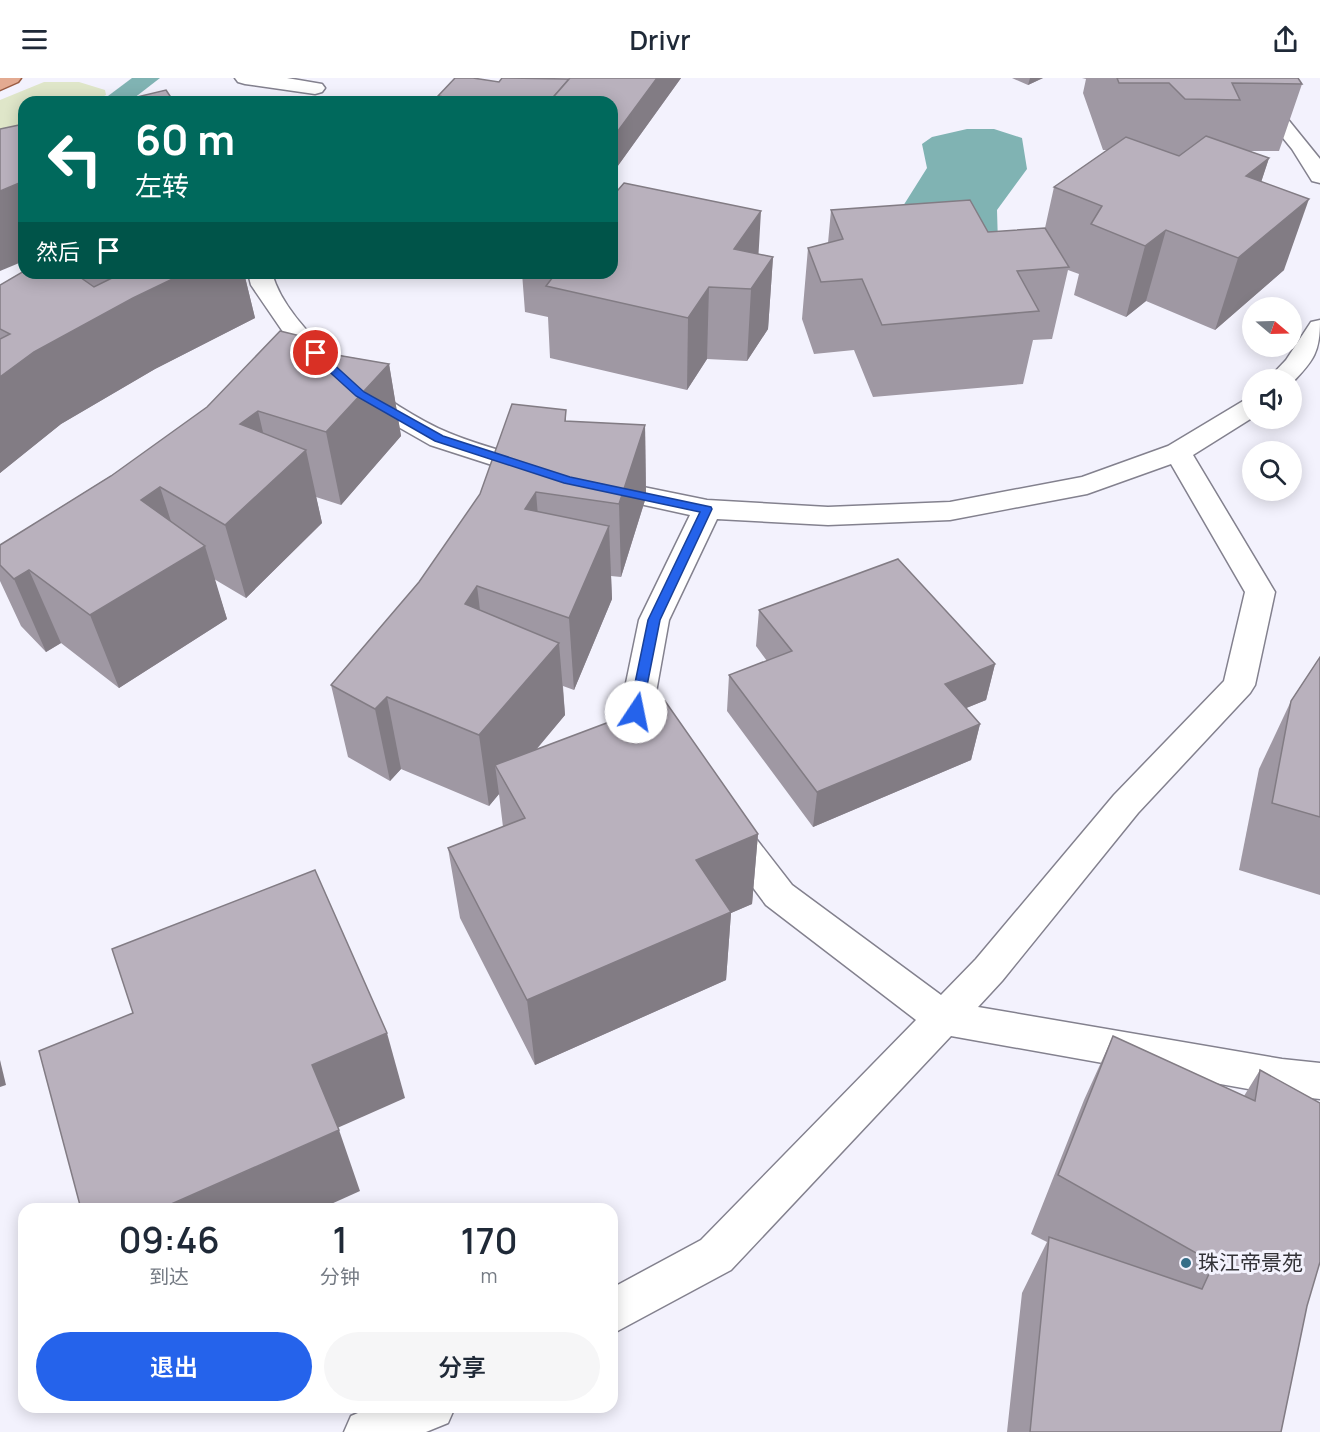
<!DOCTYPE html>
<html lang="zh">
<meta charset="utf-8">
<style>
body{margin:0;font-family:Manrope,"Noto Sans SC",sans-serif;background:#f6f6f7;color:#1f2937;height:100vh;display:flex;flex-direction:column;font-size:22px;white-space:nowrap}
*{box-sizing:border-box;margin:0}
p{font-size:20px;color:#747a83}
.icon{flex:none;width:33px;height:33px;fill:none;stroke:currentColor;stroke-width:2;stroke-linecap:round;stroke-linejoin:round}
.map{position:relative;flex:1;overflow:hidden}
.side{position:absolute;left:18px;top:1125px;width:600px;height:210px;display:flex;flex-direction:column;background:#fff;border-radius:18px;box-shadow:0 3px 15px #0003}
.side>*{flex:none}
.top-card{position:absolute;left:18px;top:18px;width:600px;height:183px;border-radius:18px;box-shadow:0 3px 15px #0003;background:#00695c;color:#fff;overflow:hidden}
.needle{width:39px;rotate:109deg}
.fabs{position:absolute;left:1242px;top:219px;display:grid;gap:12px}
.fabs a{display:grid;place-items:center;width:60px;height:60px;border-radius:50%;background:#fff;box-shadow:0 3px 15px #0003;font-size:30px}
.pin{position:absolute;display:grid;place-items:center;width:51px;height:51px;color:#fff;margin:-26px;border:3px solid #fff;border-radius:50%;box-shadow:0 2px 6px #0007}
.me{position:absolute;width:66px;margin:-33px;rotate:11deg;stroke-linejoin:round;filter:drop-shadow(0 0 4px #0008)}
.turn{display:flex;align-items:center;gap:21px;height:126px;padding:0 18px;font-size:27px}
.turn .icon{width:78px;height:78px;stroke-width:2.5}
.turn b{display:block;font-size:42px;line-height:51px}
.then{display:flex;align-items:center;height:57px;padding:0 18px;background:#0003;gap:12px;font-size:22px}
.eta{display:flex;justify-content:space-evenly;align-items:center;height:102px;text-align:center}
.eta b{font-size:36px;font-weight:600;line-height:42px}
.button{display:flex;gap:12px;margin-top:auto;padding:12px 18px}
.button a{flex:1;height:69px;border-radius:36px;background:#2563eb;color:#fff;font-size:24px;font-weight:600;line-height:69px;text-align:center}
.button a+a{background:#f6f6f7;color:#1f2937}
header{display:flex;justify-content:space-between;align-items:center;height:78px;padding:0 18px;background:#fff;font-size:27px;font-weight:600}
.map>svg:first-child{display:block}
</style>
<header><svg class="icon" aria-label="menu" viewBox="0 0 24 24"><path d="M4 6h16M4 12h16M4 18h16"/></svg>Drivr<svg class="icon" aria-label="share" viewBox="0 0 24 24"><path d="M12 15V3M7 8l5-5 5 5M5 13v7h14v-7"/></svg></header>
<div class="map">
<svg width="1320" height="1354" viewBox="0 0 1320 1354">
<rect width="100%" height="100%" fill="#f3f2fd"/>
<path fill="#dfe6c9" d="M44 4H79L105 12 106 17 92 24H24V50L0 60V22Z"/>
<path fill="#80b3b3" d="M967 51H994L1022 60 1027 91 997 132 998 166 893 144 927 90 922 66 932 59Z"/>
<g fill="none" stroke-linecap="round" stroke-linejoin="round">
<path fill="#80b3b3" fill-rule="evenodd" d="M132 0H160L129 24H100Z"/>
<defs>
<g id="minor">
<path d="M235 0H287L322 6 325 10 322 14 315 16 245 6 238 4Z"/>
<path d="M1223 0H1247L1261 8 1320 81V105L1312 103 1292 71 1247 16Z"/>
<path d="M248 195H272C288 256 392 331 449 355 480 368 514 376 546 386L550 392 546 398 536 401 526 398 430 367 351 322 292 267 251 207Z"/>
<path d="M1320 242C1320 274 1314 282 1292 305V302H1267L1286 282 1311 244Z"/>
<path d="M1252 321V340L1193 377 1275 514 1255 607 1250 615 1138 735 1002 903 978 929 1282 981 1320 985V1021L1282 1017 951 958 731 1192 612 1256V1210L701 1162 916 942 766 827 716 760 711 750 716 740 728 736 740 740 792 807 941 917 976 881 1114 717 1224 603 1245 514 1171 386 1087 416 950 442 828 447 717 441 669 542 653 631 680 666 676 675C650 683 632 655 620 634L639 542 690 437 594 416 590 410 594 404 604 401 707 422 828 429 950 424 1082 399 1168 368 1243 323Z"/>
<path d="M372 1329H455L448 1345 426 1354H344L351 1338Z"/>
</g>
<path id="major" d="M0 0H21L18 4 0 12Z"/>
</defs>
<use href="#minor" stroke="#83818e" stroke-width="3"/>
<use href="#major" stroke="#9a5c42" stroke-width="3"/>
<use href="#minor" fill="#fff" fill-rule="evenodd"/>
<use href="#major" fill="#e3aa91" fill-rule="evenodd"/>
</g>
<g fill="#9f98a3">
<path d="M570 0H681L612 96V24H439L438 18 499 4 569 1Z"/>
<path d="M1012 0H1043L1028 7Z"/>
<path d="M1082 0H1298L1302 6 1279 73H1248L1269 80 1261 104 1284 192 1215 252 1146 223 1126 239 1074 217 1079 196 1068 192 1052 261 1033 262 1023 306 873 319 854 272 814 276 802 241 808 170 828 165 831 132 988 154 1045 150 1054 109 1107 72H1103L1083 15 1086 1Z"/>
<path d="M759 176 773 179 768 251 747 283 707 281 687 312 550 280 548 239 525 234 522 195H612Z"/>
<path d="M79 195H244L255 240 155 291 61 346 0 395V207L81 200Z"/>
<path d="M325 264 327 275 389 286 401 358 341 427 316 419 322 445 246 520 214 501 227 541 119 610 61 565 46 574 21 548 0 503V467Z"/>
<path d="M566 332V343L645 347 646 419 621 499 611 498 612 521 574 612 563 608 565 637 536 672 758 756 752 826 731 835 726 902 535 987 460 840 448 770 503 749 499 716 489 728 401 691 390 703 348 679 331 607Z"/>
<path d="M759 532 995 586 986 622 966 630 980 646 971 682 813 749 727 633 729 597 767 583 756 568Z"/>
<path d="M1320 579V817L1239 792 1259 691 1291 623Z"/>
<path d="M1113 958 1244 1018 1260 992 1307 1228 1281 1354H1007L1022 1215 1047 1164 1031 1156 1084 1022Z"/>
</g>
<g fill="#827c84">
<path d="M657 0H681L612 96V61Z"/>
<path d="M1030 0H1043L1028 7Z"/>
<path d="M1269 80 1246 150V98Z"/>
<path d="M24 103V183L0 193V113Z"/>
<path d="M1309 121 1284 192 1215 252 1238 180Z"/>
<path d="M761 133 757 202 773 179 768 251 747 283 751 211 734 171Z"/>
<path d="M1166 152 1146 223 1126 239 1145 168Z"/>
<path d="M185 195H244L255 240 155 291 61 346 0 395V299L34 274 133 220Z"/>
<path d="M709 209 707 281 687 312 688 240Z"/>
<path d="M325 264 339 336 319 274Z"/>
<path d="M389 286 401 358 341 427 326 354Z"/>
<path d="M258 333 274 401 306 372 322 445 246 520 225 447 240 346Z"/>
<path d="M645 347 646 419 621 499 619 426Z"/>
<path d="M160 409 183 481 205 468 227 541 119 610 90 537 141 422Z"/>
<path d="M536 414 542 487 525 431Z"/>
<path d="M609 448 612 521 574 612 569 540Z"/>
<path d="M29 492 61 565 46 574 14 501Z"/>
<path d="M477 508 486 581 465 526Z"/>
<path d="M559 565 565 637 506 707 495 687 499 716 489 728 479 657Z"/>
<path d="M995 586 986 622 937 642 945 606Z"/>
<path d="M387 619 401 691 390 703 375 631Z"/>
<path d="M980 646 971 682 813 749 817 714Z"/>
<path d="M758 756 752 826 731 835 726 902 535 987 527 922 696 782Z"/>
<path d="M387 955 405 1020 335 1051 312 987Z"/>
<path d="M0 982 6 1007 0 1009Z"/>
<path d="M339 1052 360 1113 320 1131H160Z"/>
</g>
<g fill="#b9b1bd" stroke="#827c84" stroke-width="1.5">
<path d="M455 0H473L499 4 502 0 569 1 549 24H474L438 18Z"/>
<path d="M570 0H657L612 61V24H549Z"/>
<path d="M1117 0H1298L1302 6 1232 5 1240 22 1185 21 1169 5H1119Z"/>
<path d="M166 12 174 24H116Z"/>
<path d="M24 46V103L0 113V51Z"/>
<path d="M1206 58 1269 80 1246 98 1309 121 1238 180 1166 152 1145 168 1091 146 1102 128 1054 109 1126 59 1179 78Z"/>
<path d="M624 105 761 133 734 171 773 179 751 211 709 209 688 240 546 208 556 195H612V119Z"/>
<path d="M970 122 988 154 1045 150 1069 189 1017 193 1039 233 882 247 862 201 821 204 808 170 843 161 831 132Z"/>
<path d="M24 193V195H74L94 209 112 200 106 195H185L133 220 34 274 0 299V261L10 256 0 251V207Z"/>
<path d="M280 253 325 264 319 274 389 286 326 354 258 333 240 346 306 372 225 447 160 409 141 422 205 468 90 537 29 492 14 501 0 487V467L111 398 207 329Z"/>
<path d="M512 326 566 332 565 343 645 347 619 426 536 414 525 431 609 448 569 540 477 508 465 526 559 565 479 657 387 619 375 631 331 607 419 504 480 416Z"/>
<path d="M898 481 995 586 945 606 980 646 817 714 729 597 792 573 759 532Z"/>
<path d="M1320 579V739L1272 725 1291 623Z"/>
<path d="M665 623 758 756 696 782 731 834 527 922 448 770 525 740 495 687Z"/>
<path d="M315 792 387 955 312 987 339 1052 160 1131H81L39 973 133 935 112 871Z"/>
<path d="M1113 958 1255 1023 1260 992 1320 1025V1184L1307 1228 1281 1354H1030L1049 1159 1202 1211 1214 1185 1058 1097Z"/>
</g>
<path fill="#2563eb" stroke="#184099" stroke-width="1.5" d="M312 273H319L364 314 443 358 570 399 711 429 712 431 660 542 641 638H631L629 634 648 542 700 434 564 405 435 363 356 318 312 278Z"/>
<circle fill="#366e88" stroke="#f3f2fd" stroke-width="2" cx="1186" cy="1185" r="6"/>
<g text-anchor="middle" stroke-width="6" stroke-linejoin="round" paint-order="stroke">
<g font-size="21" fill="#333237" stroke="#f3f2fd" text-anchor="start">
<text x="1198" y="1192">珠江帝景苑</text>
</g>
</g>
</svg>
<div class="fabs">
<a><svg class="needle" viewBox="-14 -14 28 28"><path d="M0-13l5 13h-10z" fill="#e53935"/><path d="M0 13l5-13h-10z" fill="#747a83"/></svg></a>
<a><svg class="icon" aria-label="sound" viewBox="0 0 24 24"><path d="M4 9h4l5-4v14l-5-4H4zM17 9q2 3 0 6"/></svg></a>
<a><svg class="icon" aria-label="search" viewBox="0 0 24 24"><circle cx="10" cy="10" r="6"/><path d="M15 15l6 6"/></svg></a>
</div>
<div class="pin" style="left:316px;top:275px;background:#d93025"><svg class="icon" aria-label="arrive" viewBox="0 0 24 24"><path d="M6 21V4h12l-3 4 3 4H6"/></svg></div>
<svg class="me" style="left:636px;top:634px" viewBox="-20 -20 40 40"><circle r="19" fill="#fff"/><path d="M0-13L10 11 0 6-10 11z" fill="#2563eb"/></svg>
<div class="top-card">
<div class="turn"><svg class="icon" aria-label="left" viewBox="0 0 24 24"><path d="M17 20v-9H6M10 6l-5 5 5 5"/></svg><div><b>60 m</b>左转</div></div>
<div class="then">然后<svg class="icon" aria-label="arrive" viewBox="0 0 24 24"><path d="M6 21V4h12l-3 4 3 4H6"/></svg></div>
</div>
<section class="side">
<div class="eta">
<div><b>09:46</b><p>到达</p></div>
<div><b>1</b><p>分钟</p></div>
<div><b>170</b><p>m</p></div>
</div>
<div class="button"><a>退出</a><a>分享</a></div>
</section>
</div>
